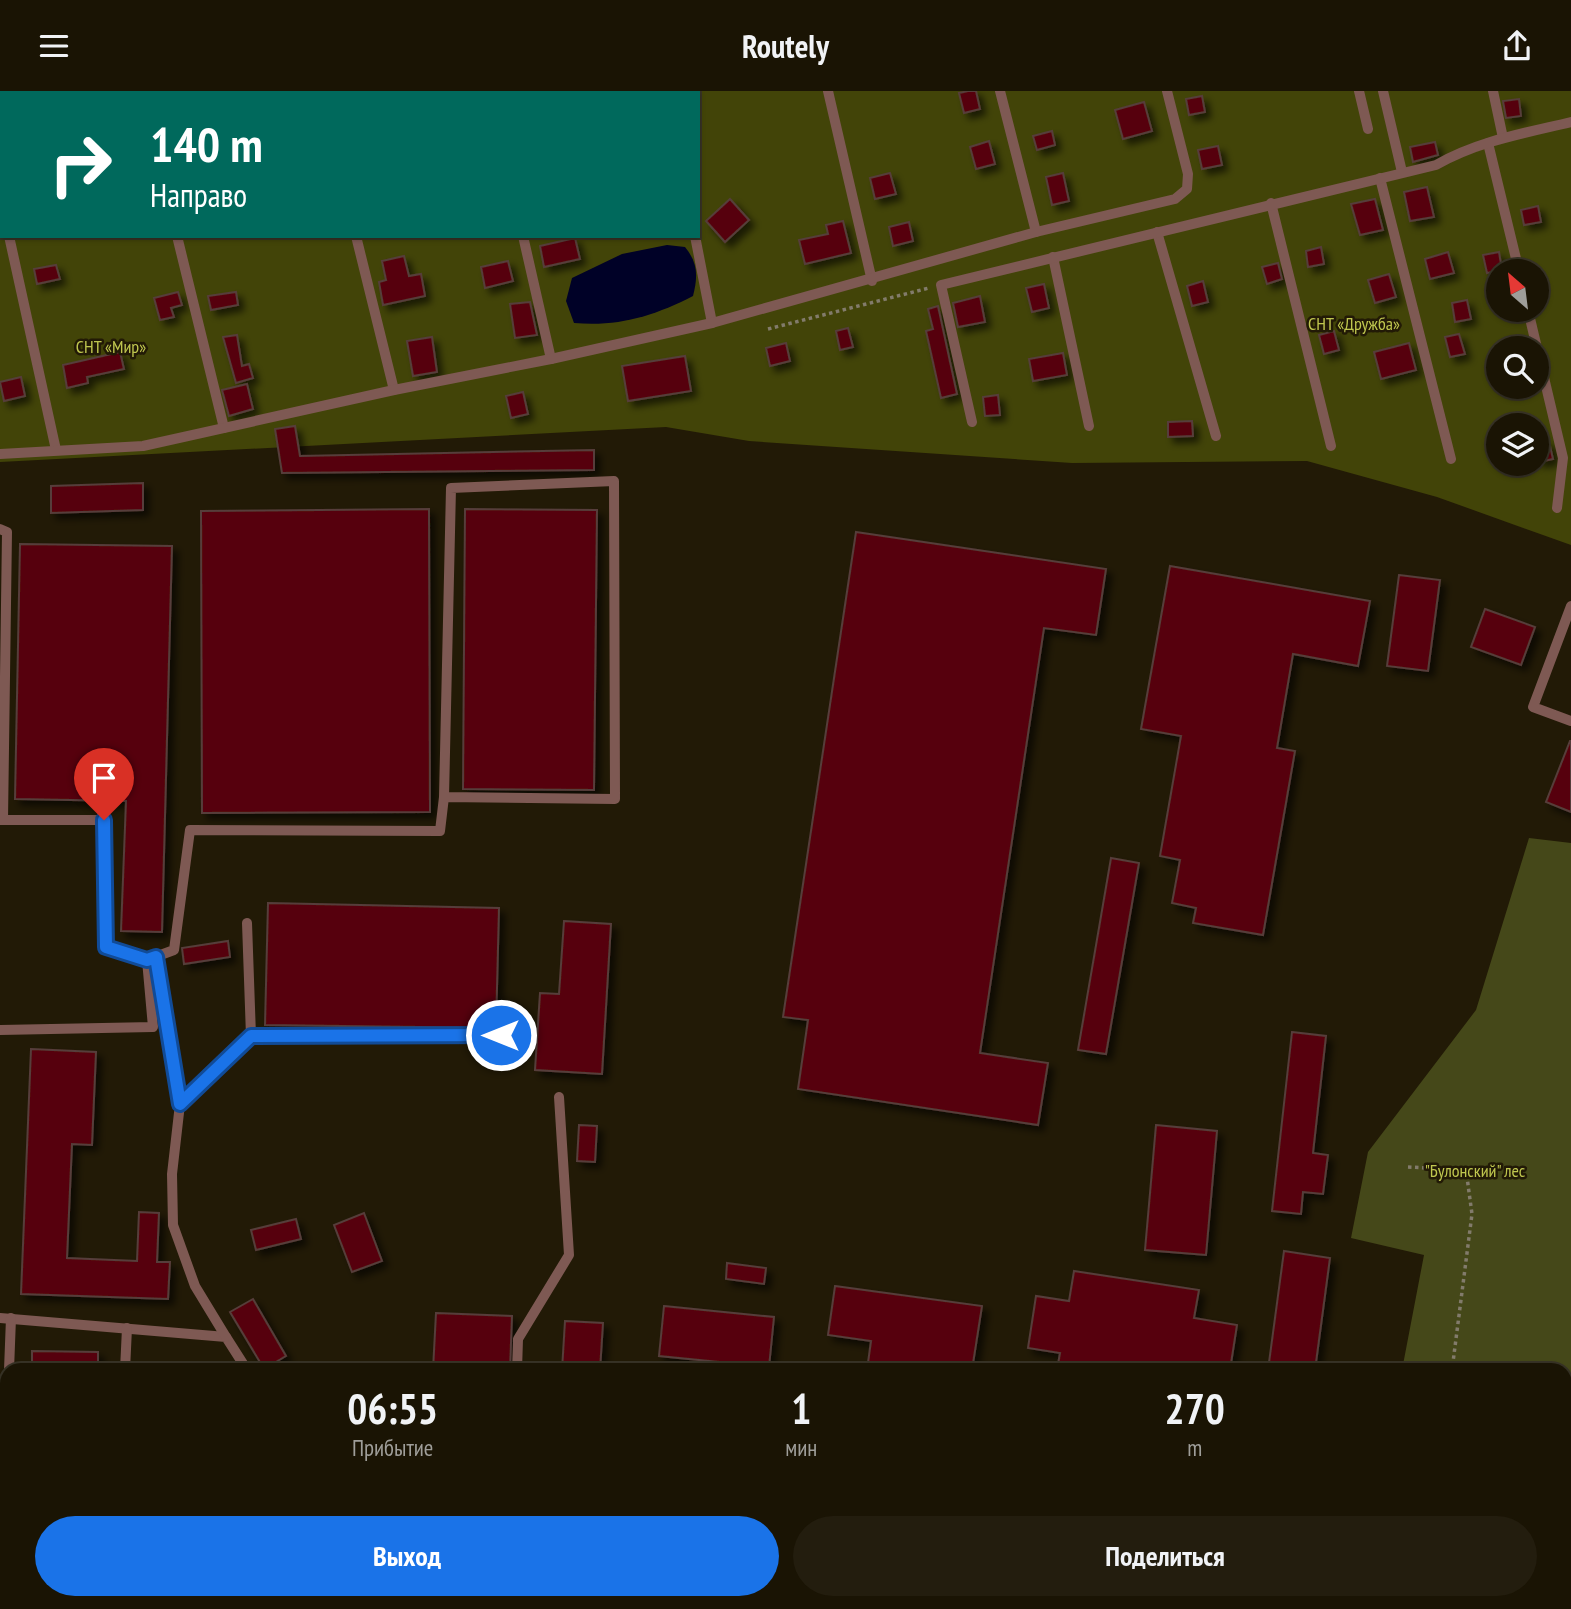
<!DOCTYPE html>
<html lang="ru">
<meta charset="utf-8">
<style>
body{margin:0;font-family:"PT Sans Narrow",sans-serif;background:#231d0e;color:#f1f3f6;height:100vh;display:flex;flex-direction:column;font-size:26px;white-space:nowrap}
*{box-sizing:border-box;margin:0}
p{font-size:23px;color:#9f9e9a}
.icon{flex:none;width:38px;height:38px;fill:none;stroke:currentColor;stroke-width:2;stroke-linecap:round;stroke-linejoin:round}
.map{position:relative;flex:1;overflow:hidden}
.panel{position:absolute;left:0px;top:1272px;width:1572px;height:247px;display:flex;flex-direction:column;background:#1a1404;border-radius:21px 21px 0 0;box-shadow:0 2px 5px #0004,0 0 0 2px #383326}
.panel>*{flex:none}
.top-card{position:absolute;left:0px;top:0px;width:700px;height:147px;box-shadow:0 2px 5px #0004,0 0 0 2px #383326;background:#00695c;color:#fff;overflow:hidden}
.needle{width:46px;rotate:332deg}
.controls{position:absolute;left:1486px;top:168px;display:grid;gap:14px}
.controls a{display:grid;place-items:center;width:63px;height:63px;border-radius:50%;background:#1a1404;box-shadow:0 2px 5px #0004,0 0 0 2px #383326;font-size:35px}
.pin{position:absolute;display:grid;place-items:center;width:60px;height:60px;color:#fff;margin:-72px -30px;border-radius:50% 50% 50% 0;rotate:-45deg;box-shadow:0 0 7px #0007}
.pin .icon{rotate:45deg}
.me{position:absolute;width:77px;margin:-38px;rotate:270deg;stroke-linejoin:round;filter:drop-shadow(0 0 5px #0008)}
.turn{display:flex;align-items:center;gap:24px;height:147px;padding:0 35px;font-size:32px}
.turn .icon{width:91px;height:91px;stroke-width:2.5}
.turn b{display:block;font-size:49px;line-height:60px}
.eta{display:flex;justify-content:space-evenly;align-items:center;height:119px;text-align:center}
.eta b{font-size:42px;font-weight:600;line-height:49px}
.primary-button{display:flex;gap:14px;margin-top:auto;padding:14px 35px}
.primary-button a{flex:1;height:80px;border-radius:42px;background:#1a73e8;color:#fff;font-size:28px;font-weight:600;line-height:80px;text-align:center}
.primary-button a+a{background:#231d0e;color:#f1f3f6}
header{display:flex;justify-content:space-between;align-items:center;height:91px;padding:0 35px;background:#1a1404;font-size:32px;font-weight:600}
.map>svg:first-child{display:block}
</style>
<header><svg class="icon" aria-label="menu" viewBox="0 0 24 24"><path d="M4 6h16M4 12h16M4 18h16"/></svg>Routely<svg class="icon" aria-label="share" viewBox="0 0 24 24"><path d="M12 15V3M7 8l5-5 5 5M5 13v7h14v-7"/></svg></header>
<div class="map">
<svg width="1571" height="1518" viewBox="0 0 1571 1518">
<defs>
<filter id="shadow"><feDropShadow dx="5.5" dy="5.5" stdDeviation="3.5" flood-color="#0009"/></filter>
</defs>
<rect width="100%" height="100%" fill="#221a06"/>
<path fill="#424408" fill-rule="evenodd" d="M0 0H1571V454L1437 406 1307 370 1072 372 749 350 666 336 0 371ZM2 2H698V145H2ZM1498 180H1536V219H1498ZM1498 257H1536V296H1498ZM1498 334H1536V373H1498Z"/>
<path fill="#454819" d="M1529 747 1571 752V1416H1564V1279H1402L1424 1164 1351 1147 1368 1061 1476 919Z"/>
<path fill="#000127" d="M667 154 685 156C698 172 698 185 693 205 654 225 618 236 574 232L566 210 572 187 622 163Z"/>
<g fill="#570508" stroke="#563d3a" stroke-width="2" filter="url(#shadow)">
<path d="M968 0H976L980 18 964 22 959 2Z"/>
<path d="M1202 5 1205 21 1189 24 1186 8Z"/>
<path d="M1519 8 1521 25 1506 27 1503 10Z"/>
<path d="M1144 11 1152 40 1123 48 1115 19Z"/>
<path d="M1052 40 1055 54 1037 59 1033 45Z"/>
<path d="M989 50 995 73 976 78 970 56Z"/>
<path d="M1435 51 1438 64 1413 71 1410 56Z"/>
<path d="M1218 55 1222 74 1202 78 1198 59Z"/>
<path d="M890 82 896 103 875 108 870 87Z"/>
<path d="M1063 82 1069 110 1052 114 1046 86Z"/>
<path d="M1427 96 1434 126 1410 130 1404 101Z"/>
<path d="M730 108 749 129 725 151 706 130Z"/>
<path d="M1375 108 1383 139 1360 144 1351 113Z"/>
<path d="M1538 115 1541 131 1524 134 1521 119Z"/>
<path d="M843 130 851 162 805 173 799 149 828 143 826 134Z"/>
<path d="M909 131 913 150 893 155 889 136Z"/>
<path d="M575 147 580 168 544 176 540 155Z"/>
<path d="M1321 156 1324 173 1308 176 1306 160Z"/>
<path d="M1448 161 1454 182 1430 188 1425 168Z"/>
<path d="M1499 161 1502 179 1487 182 1483 164Z"/>
<path d="M404 165 409 185 421 183 425 205 383 214 379 191 386 189 382 170Z"/>
<path d="M508 170 513 190 485 197 481 176Z"/>
<path d="M1278 172 1282 188 1267 193 1262 176Z"/>
<path d="M56 174 60 188 37 193 34 178Z"/>
<path d="M1389 183 1396 206 1375 212 1368 189Z"/>
<path d="M1203 190 1208 211 1192 215 1187 195Z"/>
<path d="M1044 193 1049 217 1032 221 1026 197Z"/>
<path d="M178 201 182 214 171 217 174 226 160 229 154 207Z"/>
<path d="M236 201 238 214 211 219 208 205Z"/>
<path d="M980 205 985 231 958 236 953 212Z"/>
<path d="M1467 209 1471 228 1455 231 1452 212Z"/>
<path d="M530 211 537 244 515 247 510 213Z"/>
<path d="M938 215 957 303 941 307 926 240 933 238 928 218Z"/>
<path d="M848 237 853 256 840 259 836 240Z"/>
<path d="M1334 240 1339 259 1324 263 1319 244Z"/>
<path d="M1459 243 1465 263 1450 266 1445 246Z"/>
<path d="M237 244 242 275 249 273 253 287 236 292 223 246Z"/>
<path d="M432 246 437 281 413 285 407 250Z"/>
<path d="M786 252 790 270 770 275 766 257Z"/>
<path d="M1409 252 1416 279 1381 288 1374 261Z"/>
<path d="M120 261 124 278 87 286 88 292 67 297 63 274Z"/>
<path d="M1063 262 1067 284 1033 290 1029 268Z"/>
<path d="M685 265 691 300 628 310 622 275Z"/>
<path d="M21 286 25 305 4 310 0 291Z"/>
<path d="M247 293 253 318 229 325 222 299Z"/>
<path d="M523 301 528 323 511 327 506 305Z"/>
<path d="M998 304 1000 324 985 325 983 306Z"/>
<path d="M1192 330 1193 345 1168 346V331Z"/>
<path d="M295 335 300 365 594 359V379L282 382 275 338Z"/>
<path d="M1549 351 1553 368 1539 371 1536 354Z"/>
<path d="M143 392V419L51 422V395Z"/>
<path d="M429 418 430 721 202 722 201 420Z"/>
<path d="M465 418 597 419 594 699 463 698Z"/>
<path d="M856 441 1106 478 1096 544 1044 537 980 962 1048 972 1038 1034 798 998 808 929 783 926Z"/>
<path d="M20 453 172 455 162 841 121 840 126 710 15 708Z"/>
<path d="M1170 475 1370 510 1358 575 1293 563 1277 657 1295 660 1263 844 1193 832 1196 817 1172 812 1180 769 1160 765 1181 645 1141 638Z"/>
<path d="M1399 484 1440 489 1428 580 1387 575Z"/>
<path d="M1485 518 1535 536 1521 574 1471 556Z"/>
<path d="M1570 650H1571V721L1546 711Z"/>
<path d="M1111 767 1139 772 1106 963 1078 959Z"/>
<path d="M268 812 499 817 496 937 265 934Z"/>
<path d="M564 830 611 833 602 983 535 979 540 902 559 903Z"/>
<path d="M228 850 230 866 184 873 182 857Z"/>
<path d="M1292 941 1326 945 1313 1062 1328 1064 1323 1103 1303 1101 1301 1123 1272 1120Z"/>
<path d="M31 958 96 961 92 1054 72 1053 67 1167 137 1170 139 1121 159 1122 157 1171H170L168 1208 21 1203Z"/>
<path d="M579 1034 597 1035 595 1071 577 1070Z"/>
<path d="M1156 1034 1217 1040 1206 1164 1145 1159Z"/>
<path d="M364 1122 382 1170 352 1181 334 1134Z"/>
<path d="M296 1128 301 1148 256 1159 251 1139Z"/>
<path d="M1284 1160 1330 1167 1315 1279H1268Z"/>
<path d="M727 1172 766 1177 764 1193 726 1188Z"/>
<path d="M1074 1180 1199 1199 1194 1227 1237 1234 1230 1279H1057L1060 1262 1028 1257 1036 1205 1069 1210Z"/>
<path d="M835 1195 982 1215 972 1279H867L871 1250 828 1244Z"/>
<path d="M253 1208 286 1265 264 1278 230 1221Z"/>
<path d="M664 1215 774 1226 769 1276 659 1265Z"/>
<path d="M436 1222 512 1225 510 1279H433Z"/>
<path d="M565 1230 603 1232 600 1279H562Z"/>
<path d="M32 1260 98 1261V1279H32Z"/>
</g>
<g fill="none" stroke-linecap="round" stroke-linejoin="round">
<g stroke="#827b6b" stroke-width="3.5" stroke-dasharray="3.5 3.5" stroke-linecap="butt">
<path d="M768 238 929 197"/>
<path d="M1408 1076 1466 1079 1472 1123 1452 1279"/>
<path d="M1513 1518V1512"/>
<path d="M1564 1518 1571 1505"/>
</g>
<g stroke="#7e5953" stroke-width="10">
<path d="M142 0V2"/>
<path d="M319 0 320 2"/>
<path d="M490 0V2"/>
<path d="M665 0V2"/>
<path d="M828 0 872 190"/>
<path d="M1000 0 1036 141"/>
<path d="M1359 0 1368 38"/>
<path d="M1383 0 1402 81"/>
<path d="M1493 0 1503 47"/>
<path d="M1488 52 1519 180"/>
<path d="M1380 87 1451 368"/>
<path d="M0 107 2 115"/>
<path d="M1271 112 1331 355"/>
<path d="M1157 141 1216 345"/>
<path d="M9 145 56 359"/>
<path d="M177 145 224 337"/>
<path d="M356 145 394 299"/>
<path d="M523 145 551 268"/>
<path d="M695 145 712 232"/>
<path d="M1053 166 1089 335"/>
<path d="M1528 219 1563 367 1557 417"/>
<path d="M972 331 941 194 1436 74C1478 50 1525 42 1571 31"/>
<path d="M0 363 143 355 394 299 551 268 712 232 1036 141 1175 108 1187 98 1188 83 1167 0"/>
<path d="M0 438 7 441 3 729"/>
<path d="M1571 515 1533 616 1571 630"/>
<path d="M0 729H104L106 856 147 869 174 859 190 739 440 740 444 706 615 708 614 390 451 397 444 706"/>
<path d="M247 832 251 945 501 944"/>
<path d="M156 866 180 1013"/>
<path d="M0 939 153 936 147 869"/>
<path d="M0 1227 226 1246 247 1279"/>
<path d="M226 1246 195 1195 173 1134 172 1083 180 1013 251 945"/>
<path d="M9 1279 11 1227"/>
<path d="M125 1279 127 1237"/>
<path d="M517 1279 518 1248 569 1164 559 1006"/>
<path d="M0 1500 7 1331"/>
<path d="M363 1512 365 1518"/>
<path d="M114 1518V1512"/>
<path d="M415 1518 420 1512"/>
</g>
</g>
<g fill="none" stroke-linecap="round" stroke-linejoin="round">
<defs>
<path id="route" d="M104 729 106 856 147 869 156 866 180 1013 251 945 501 944"/>
</defs>
<use href="#route" stroke="#114b97" stroke-width="18"/>
<use href="#route" stroke="#1a73e8" stroke-width="12"/>
</g>
<g text-anchor="middle" stroke-width="5" stroke-linejoin="round" paint-order="stroke">
<g font-size="18" fill="#c0c74f" stroke="#221a06">
<text x="1354" y="239">СНТ «Дружба»</text>
<text x="111" y="262">СНТ «Мир»</text>
<text x="1475" y="1086">"Булонский" лес</text>
</g>
</g>
</svg>
<div class="controls">
<a><svg class="needle" viewBox="-14 -14 28 28"><path d="M0-13l5 13h-10z" fill="#e53935"/><path d="M0 13l5-13h-10z" fill="#9f9e9a"/></svg></a>
<a><svg class="icon" aria-label="search" viewBox="0 0 24 24"><circle cx="10" cy="10" r="6"/><path d="M15 15l6 6"/></svg></a>
<a><svg class="icon" aria-label="layers" viewBox="0 0 24 24"><path d="M12 4l9 5-9 5-9-5zM3 14l9 5 9-5"/></svg></a>
</div>
<div class="pin" style="left:104px;top:729px;background:#d93025"><svg class="icon" aria-label="arrive" viewBox="0 0 24 24"><path d="M6 21V4h12l-3 4 3 4H6"/></svg></div>
<svg class="me" style="left:501px;top:944px" viewBox="-20 -20 40 40"><circle r="17" fill="#1a73e8" stroke="#fff" stroke-width="3"/><path d="M0-11L8 9 0 5-8 9z" fill="#fff"/></svg>
<div class="top-card">
<div class="turn"><svg class="icon" aria-label="right" viewBox="0 0 24 24"><path d="M7 20v-9h11M14 6l5 5-5 5"/></svg><div><b>140 m</b>Направо</div></div>
</div>
<section class="panel">
<div class="eta">
<div><b>06:55</b><p>Прибытие</p></div>
<div><b>1</b><p>мин</p></div>
<div><b>270</b><p>m</p></div>
</div>
<div class="primary-button"><a>Выход</a><a>Поделиться</a></div>
</section>
</div>
